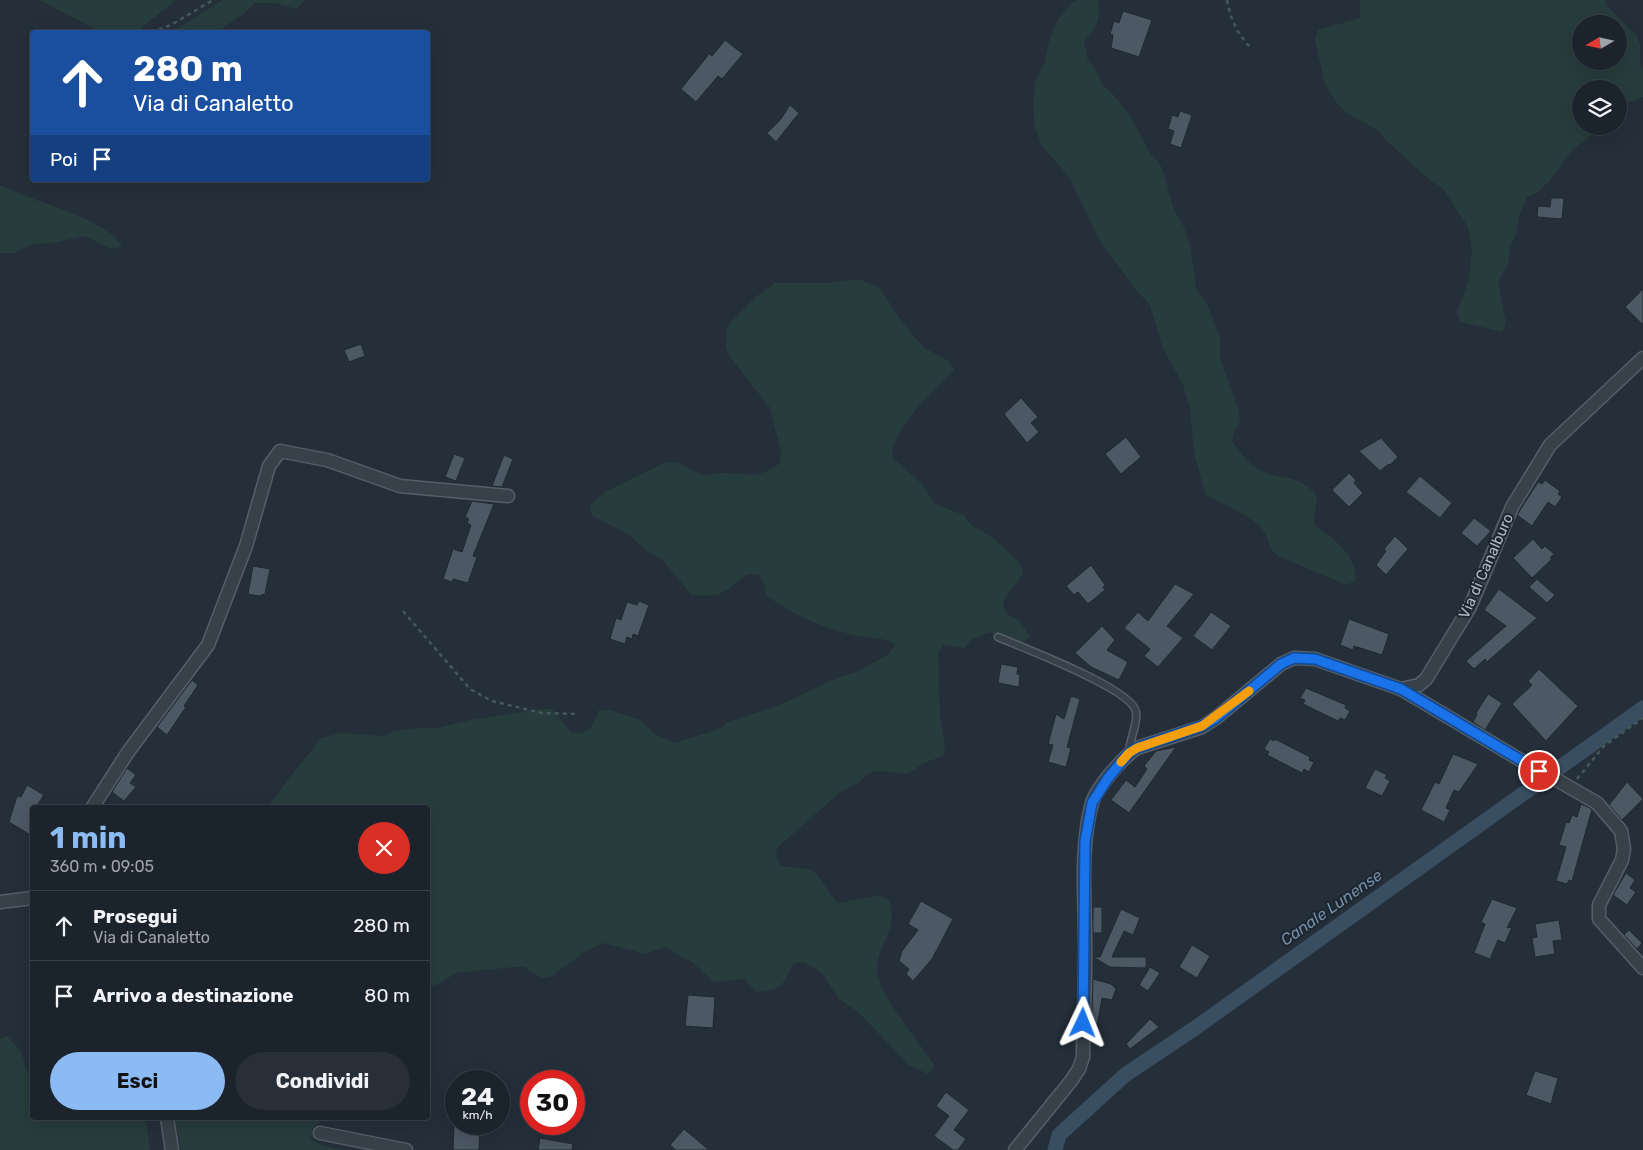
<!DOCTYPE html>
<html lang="it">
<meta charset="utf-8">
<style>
body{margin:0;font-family:Rubik,sans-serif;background:#282f38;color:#f1f3f6;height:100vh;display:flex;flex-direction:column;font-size:19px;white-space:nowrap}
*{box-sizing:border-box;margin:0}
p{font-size:16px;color:#a0a4a9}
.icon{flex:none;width:28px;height:28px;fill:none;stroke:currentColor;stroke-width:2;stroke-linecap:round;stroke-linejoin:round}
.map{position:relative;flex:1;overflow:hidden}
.details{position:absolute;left:30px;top:805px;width:400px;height:315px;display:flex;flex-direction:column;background:#1b232c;border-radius:5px;box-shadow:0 5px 20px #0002,0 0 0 1px #394048}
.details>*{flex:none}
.hud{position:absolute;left:30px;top:30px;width:400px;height:152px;border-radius:5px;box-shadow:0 5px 20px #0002,0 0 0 1px #394048;background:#1a4fa0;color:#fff;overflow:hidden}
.needle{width:32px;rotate:261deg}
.controls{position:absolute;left:1572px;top:15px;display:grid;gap:10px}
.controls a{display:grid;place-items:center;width:55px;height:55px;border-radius:50%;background:#1b232c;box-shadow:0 5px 20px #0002,0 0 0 1px #394048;font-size:25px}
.speed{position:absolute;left:445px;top:1070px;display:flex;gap:10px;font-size:25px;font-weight:700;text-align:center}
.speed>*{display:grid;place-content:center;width:65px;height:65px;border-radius:50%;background:#1b232c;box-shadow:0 5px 20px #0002,0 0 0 1px #394048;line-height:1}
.speed small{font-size:12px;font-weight:400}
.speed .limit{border:8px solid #d22;background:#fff;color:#111}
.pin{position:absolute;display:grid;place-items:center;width:42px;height:42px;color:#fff;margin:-21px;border:2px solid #fff;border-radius:50%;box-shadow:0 1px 5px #0007}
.me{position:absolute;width:55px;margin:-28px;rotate:2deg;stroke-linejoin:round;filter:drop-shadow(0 0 4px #0008)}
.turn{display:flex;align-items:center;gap:18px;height:105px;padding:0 20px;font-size:22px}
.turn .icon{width:65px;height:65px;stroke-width:2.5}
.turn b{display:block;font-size:35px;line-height:42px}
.then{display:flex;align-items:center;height:48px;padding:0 20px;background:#0003;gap:10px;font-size:19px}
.round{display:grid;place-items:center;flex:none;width:52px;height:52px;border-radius:26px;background:#282f38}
.summary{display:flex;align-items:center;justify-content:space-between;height:85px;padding:0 20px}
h1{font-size:30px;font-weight:700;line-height:38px;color:#8cbaf2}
.button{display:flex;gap:10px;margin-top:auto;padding:10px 20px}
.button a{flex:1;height:58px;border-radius:30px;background:#8cbaf2;color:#111;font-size:20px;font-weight:700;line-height:58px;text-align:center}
.button a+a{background:#282f38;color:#f1f3f6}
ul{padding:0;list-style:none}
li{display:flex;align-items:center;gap:15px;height:70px;padding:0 20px;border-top:1px solid #394048}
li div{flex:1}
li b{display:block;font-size:19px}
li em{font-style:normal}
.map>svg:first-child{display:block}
</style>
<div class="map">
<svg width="1643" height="1150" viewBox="0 0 1643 1150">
<rect width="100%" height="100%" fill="#242f3a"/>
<g fill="#273c3c" fill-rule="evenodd">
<path d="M39 0H176L142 27 141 32H101Z"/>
<path d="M223 0H305L296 9 276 3H254L246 12 217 32H172Z"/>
<path d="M1078 0H1097C1103 16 1096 31 1084 41L1088 61 1095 68 1103 86 1111 92 1131 117 1151 155 1158 161 1163 170 1174 210 1184 227 1191 249 1196 288 1208 306 1220 338V358L1239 411 1240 423 1234 431 1232 441C1240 452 1247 462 1258 469 1278 482 1297 471 1317 496 1317 507 1313 514 1314 525 1336 541 1354 551 1356 580L1347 585 1278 556C1266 547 1271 540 1263 530 1254 518 1220 501 1206 496L1194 453 1190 408 1183 385 1162 346 1150 305 1135 289 1098 238 1070 178 1042 146 1035 128 1033 104 1035 82 1045 62 1049 41 1058 20 1072 3Z"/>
<path d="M1360 0H1605L1607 6 1637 36 1640 45V65L1643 71V97L1619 106V89H1581V126H1600L1599 129C1590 137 1577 145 1569 154 1557 170 1546 191 1527 197L1519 216 1516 236 1511 244 1508 264 1498 282 1506 323 1502 332 1461 322 1457 312 1468 282 1471 261 1472 249 1468 227 1443 189 1426 177 1386 140 1380 132 1344 111 1337 103 1325 84 1315 40 1318 30 1360 18ZM1581 24H1619V61H1581Z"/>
<path d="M0 185C29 200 109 219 122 247L111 249 84 236 53 243 32 244 14 253H0Z"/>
<path d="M850 280H861L880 288 897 315 923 347 950 362 954 370C934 390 893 427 892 457L923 485 935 504 964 515 970 524 996 540 1019 562 1023 571C1019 585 1007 590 1003 605L1008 615C1020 620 1025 626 1030 638L1020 643 989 632 971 640 965 648 943 645 938 654 940 714 945 746 943 756 924 763 908 774 879 771 868 773 861 781 838 794 777 848 776 858 782 867C825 867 814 875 838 903L880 895 889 900C899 929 879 942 877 967 875 992 921 1044 935 1066L928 1074 910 1066 858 1012 839 999 822 973 804 962 793 964C781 988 784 988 757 992L744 979 714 982 693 963 665 947 645 954 604 943 586 951 552 976 542 978 524 967H514L456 973 439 984 428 987V808H266L321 738 342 733 384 736 394 731 416 728H438L470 720 541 709H552L572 733C590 735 593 725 599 710H610L640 720 655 734 675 743 719 729 728 722 782 704 830 681 861 670 890 653 895 644C882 637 868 638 854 635 822 628 792 614 766 595L764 585 759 575 748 574C720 593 727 597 691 595L663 560 645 550 630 535 593 516 589 506 605 492 664 463C685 459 687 471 704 475 710 476 718 473 724 473 747 473 759 480 780 463L781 452 770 408 731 358 726 348 727 326 757 296 775 283H828Z"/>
<path d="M7 1036 21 1051 27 1072 32 1075V1118H146L150 1150H0V1039Z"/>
<path d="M175 1118H331C318 1122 312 1124 311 1139L319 1144 342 1150H181Z"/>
</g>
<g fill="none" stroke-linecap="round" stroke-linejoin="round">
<path stroke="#3a4e62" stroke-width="15" d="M1055 1150 1059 1135 1125 1075 1198 1026 1643 708"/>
</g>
<g fill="#4d5865" stroke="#1f2831">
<path d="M1123 11 1152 20 1139 57 1111 48 1113 35 1110 34 1114 21 1119 23Z"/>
<path d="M725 40 743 54 722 79 718 76 696 102 681 89 709 54 712 56Z"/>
<path d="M790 105 799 113 776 142 767 133 781 119Z"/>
<path d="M1180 111 1192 115 1181 148 1170 144 1174 131 1168 129 1172 115 1178 117Z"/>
<path d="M1551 198H1564L1562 219 1537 217 1538 206 1550 207Z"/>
<path d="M1643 289V325L1625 307Z"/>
<path d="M361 344 365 356 349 362 344 350Z"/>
<path d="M1021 398 1038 417 1031 423 1039 432 1027 443 1004 414Z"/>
<path d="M1126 437 1141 457 1121 474 1105 454Z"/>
<path d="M1381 438 1398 457 1390 465 1389 464 1380 471 1359 451Z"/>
<path d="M454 454 465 458 456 481 445 477Z"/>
<path d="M504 455 513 459 502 487 492 486Z"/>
<path d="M1349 473 1356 480 1354 483 1363 493 1349 507 1332 490Z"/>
<path d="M1420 476 1452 503 1440 518 1406 492Z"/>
<path d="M1545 480 1560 491 1558 494 1562 497 1555 507 1548 502 1532 526 1517 515 1538 482 1542 484Z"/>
<path d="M472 501 494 504 473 556 477 557 468 583 453 579 452 582 443 579 453 549 462 552 471 525 467 523 469 519 465 517Z"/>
<path d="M1474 518 1491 531 1477 546 1461 533Z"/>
<path d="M1395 536 1408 549 1386 575 1376 565 1386 551 1384 549Z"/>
<path d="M1533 539 1542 549 1545 546 1554 554 1550 558 1552 559 1532 578 1513 558Z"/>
<path d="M1091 565 1105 585 1103 587 1105 590 1088 604 1078 592 1074 595 1066 586Z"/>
<path d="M253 566 270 569 265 594 259 596 248 594Z"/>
<path d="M1537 579 1555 595 1547 603 1529 587Z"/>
<path d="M1175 584 1194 594 1167 626 1183 638 1158 667 1144 656 1150 649 1124 628 1138 612 1148 621Z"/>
<path d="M1499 589 1537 618 1487 662 1485 659 1474 669 1466 661 1506 626 1484 610Z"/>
<path d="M639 601 649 605 638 636 633 634 632 639 627 637 625 644 610 639 616 618 621 620 627 602 637 605Z"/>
<path d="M1211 612 1231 626 1212 650 1193 636Z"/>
<path d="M1349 619 1389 634 1382 655 1354 646 1353 650 1340 645Z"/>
<path d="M1102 626 1115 640 1107 650 1128 662 1119 680 1091 667 1075 653Z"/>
<path d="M1001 664 1018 667 1017 674 1020 675 1019 687 998 683Z"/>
<path d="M1539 669 1578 706 1546 741 1512 704 1532 685 1528 681Z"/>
<path d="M192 680 198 685 184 706 186 707 167 735 157 727Z"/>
<path d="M1306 688 1346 705 1345 708 1350 711 1345 720 1340 718 1338 721 1303 704 1305 700 1300 698Z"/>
<path d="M1488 694 1502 703 1485 730 1473 722 1477 714 1476 713Z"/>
<path d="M1071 696 1080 699 1067 747 1071 748 1066 767 1048 762 1053 745 1048 744 1056 714 1064 719Z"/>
<path d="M1270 739 1274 741 1275 739 1310 757 1309 760 1314 762 1309 772 1304 769 1302 773 1267 755 1269 752 1264 749Z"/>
<path d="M1176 747 1129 813 1111 800 1126 780 1135 787 1147 769 1144 766 1156 751Z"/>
<path d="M1453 754 1478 764 1459 792 1454 790 1446 808 1450 810 1444 822 1421 810 1435 782 1439 784Z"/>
<path d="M127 768 136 775 130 783 136 787 124 801 112 792Z"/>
<path d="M1375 769 1387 775 1385 778 1390 781 1382 796 1365 788Z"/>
<path d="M1627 782 1643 799 1622 820 1609 805Z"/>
<path d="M27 785 44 795 35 808H32V836L9 822 17 796 21 797Z"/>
<path d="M1581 804 1592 809 1572 881 1569 880 1567 884 1556 881 1566 847 1559 845 1566 822 1569 823 1572 815 1577 817Z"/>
<path d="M1626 873 1635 880 1630 888 1636 892 1627 905 1613 895Z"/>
<path d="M1492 899 1517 908 1507 928 1512 927 1505 943 1498 940 1490 959 1474 953 1485 924 1481 922Z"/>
<path d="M921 901 953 919 932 959 913 981 906 974 909 969 899 961 902 951 918 930 908 924Z"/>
<rect x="1093" y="907" width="9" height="26"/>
<path d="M1121 909 1140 918 1133 935 1124 931 1112 957H1146V968L1110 967 1093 957H1100Z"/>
<path d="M1559 920 1562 940 1553 941 1555 954 1535 957 1532 938 1537 937 1535 924Z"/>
<path d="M1629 930 1642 943 1637 949 1624 935Z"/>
<path d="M1192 945 1210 956 1197 978 1179 967Z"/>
<path d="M1150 967 1160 973 1148 991 1139 985Z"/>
<path d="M1093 979 1111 984 1116 989 1112 1000 1102 998 1095 1039H1091Z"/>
<path d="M688 995 715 997 713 1028 685 1026Z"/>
<path d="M1150 1019 1159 1027 1130 1049 1126 1044Z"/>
<path d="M1535 1071 1558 1078 1551 1104 1526 1095Z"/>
<path d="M946 1092 969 1110 954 1130 966 1139 958 1150H953L934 1136 949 1116 936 1106Z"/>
<path d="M454 1124H470V1130L480 1129 479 1150H453Z"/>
<path d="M684 1129 709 1150H676L670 1145Z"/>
<path d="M540 1138 573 1144 572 1150H538Z"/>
</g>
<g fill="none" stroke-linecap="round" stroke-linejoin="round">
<path stroke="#39444f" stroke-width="12" stroke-dasharray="12 6" stroke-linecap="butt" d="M1539 771 1557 780"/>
<defs>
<path id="service" d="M998 637C1021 647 1133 689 1136 712 1138 725 1129 740 1129 753"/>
<g id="minor">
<path d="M1401 689 1539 771"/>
<path d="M1557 780 1597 803 1621 831 1624 849 1622 860 1599 905V919L1643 968"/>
<path d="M92 808 128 752 208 645 246 546 269 466 280 451 327 460 400 486 508 496"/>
<path d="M0 902 32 898"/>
<path d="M167 1118 172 1150"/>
<path d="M320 1133 406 1150"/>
<path d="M1015 1150 1071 1081 1079 1069 1083 1057C1083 1018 1086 979 1085 939 1085 895 1080 847 1092 803 1097 787 1123 757 1137 748L1202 727 1216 718 1281 664 1294 658 1315 659 1401 689 1419 685 1426 679 1470 607 1512 507 1550 445 1643 358"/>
</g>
</defs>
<use href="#service" stroke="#565e68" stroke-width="9"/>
<use href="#minor" stroke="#565e68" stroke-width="15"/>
<g stroke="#45595a" stroke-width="2.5" stroke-dasharray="4 4" stroke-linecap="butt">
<path d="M1227 0C1231 20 1237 34 1252 49"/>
<path d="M151 32 171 25 213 0"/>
<path d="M403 611 470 689 492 701 542 713 578 714"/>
<path d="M1577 779 1604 746 1643 718"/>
</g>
<use href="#service" stroke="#37414a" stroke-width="6"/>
<use href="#minor" stroke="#37414a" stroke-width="12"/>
</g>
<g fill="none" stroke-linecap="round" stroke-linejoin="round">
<defs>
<path id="route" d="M1083 1023 1085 842 1092 803 1108 778 1129 753 1137 748 1202 726 1216 718 1281 664 1294 658 1315 659 1401 689 1539 771"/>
</defs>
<use href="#route" stroke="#114b97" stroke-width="12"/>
<use href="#route" stroke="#1a73e8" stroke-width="9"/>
<path stroke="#f59e0b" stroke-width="9" d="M1121 762 1129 753 1137 748 1202 726 1249 691"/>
</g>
<g text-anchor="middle" stroke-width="4" stroke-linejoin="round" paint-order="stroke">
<g font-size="15" fill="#b3bbc6" stroke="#1d262f">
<text transform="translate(1486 566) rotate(-66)" y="5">Via di Canalburo</text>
</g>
<g font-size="16" font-style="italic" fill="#758ea8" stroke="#1d262f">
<text transform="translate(1331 907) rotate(-35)" y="6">Canale Lunense</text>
</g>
</g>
</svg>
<div class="controls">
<a><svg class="needle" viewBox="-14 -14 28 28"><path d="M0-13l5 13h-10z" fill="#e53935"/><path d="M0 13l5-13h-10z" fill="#a0a4a9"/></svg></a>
<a><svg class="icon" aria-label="layers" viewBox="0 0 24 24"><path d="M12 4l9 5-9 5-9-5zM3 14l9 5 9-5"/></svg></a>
</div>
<div class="speed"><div>24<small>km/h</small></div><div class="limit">30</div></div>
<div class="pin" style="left:1539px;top:771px;background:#d93025"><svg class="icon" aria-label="arrive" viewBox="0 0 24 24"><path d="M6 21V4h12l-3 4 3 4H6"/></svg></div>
<svg class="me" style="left:1083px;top:1023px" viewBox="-20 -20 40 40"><path d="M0-17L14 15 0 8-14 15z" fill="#1a73e8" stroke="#fff" stroke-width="4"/></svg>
<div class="hud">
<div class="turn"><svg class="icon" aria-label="ahead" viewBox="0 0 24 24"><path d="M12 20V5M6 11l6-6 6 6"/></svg><div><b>280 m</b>Via di Canaletto</div></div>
<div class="then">Poi<svg class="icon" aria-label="arrive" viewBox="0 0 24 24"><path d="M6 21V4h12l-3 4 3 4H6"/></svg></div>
</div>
<section class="details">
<div class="summary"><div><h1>1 min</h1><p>360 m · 09:05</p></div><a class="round" style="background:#d93025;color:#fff"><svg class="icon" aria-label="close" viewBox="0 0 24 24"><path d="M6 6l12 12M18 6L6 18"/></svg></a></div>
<ul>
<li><svg class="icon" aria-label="ahead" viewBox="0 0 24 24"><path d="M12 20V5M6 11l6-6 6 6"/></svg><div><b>Prosegui</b><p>Via di Canaletto</p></div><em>280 m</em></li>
<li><svg class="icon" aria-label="arrive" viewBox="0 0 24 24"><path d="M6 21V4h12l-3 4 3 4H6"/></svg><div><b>Arrivo a destinazione</b></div><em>80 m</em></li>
</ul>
<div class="button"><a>Esci</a><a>Condividi</a></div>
</section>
</div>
